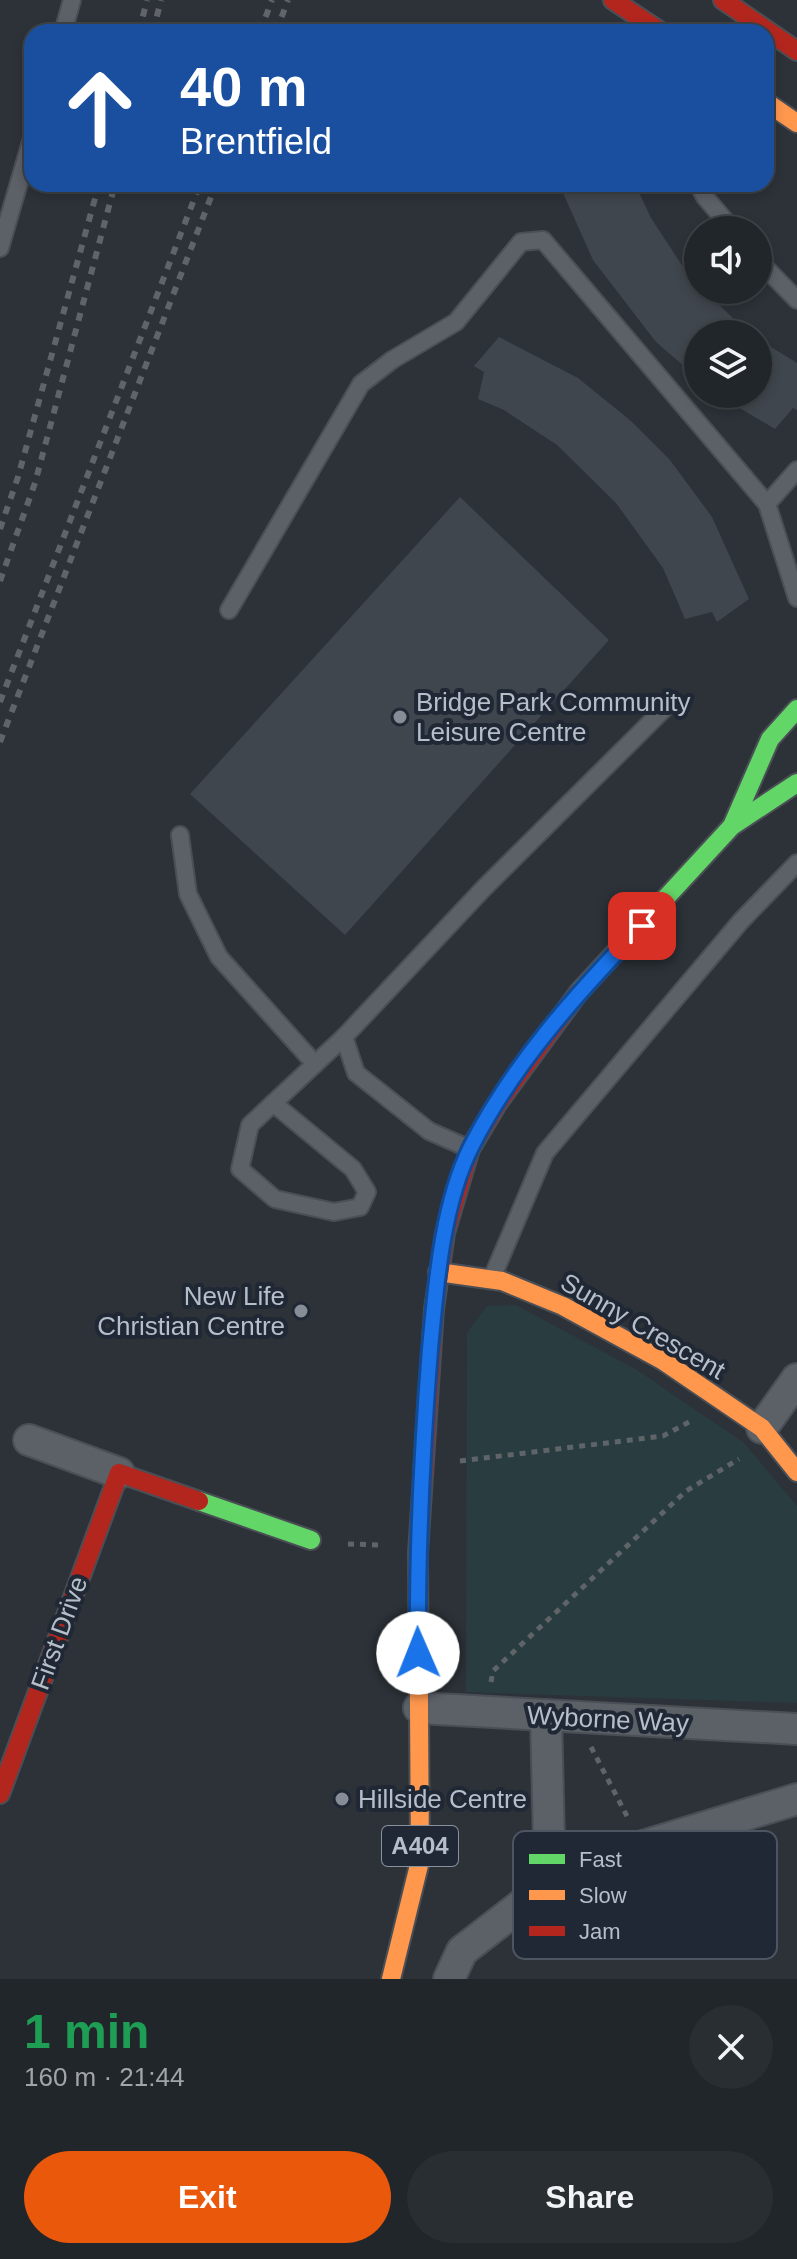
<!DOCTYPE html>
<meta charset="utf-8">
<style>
body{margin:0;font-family:Arial,sans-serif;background:#292e32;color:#f1f3f6;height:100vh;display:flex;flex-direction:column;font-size:30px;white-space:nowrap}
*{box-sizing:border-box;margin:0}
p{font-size:26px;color:#a2a5a8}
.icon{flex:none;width:44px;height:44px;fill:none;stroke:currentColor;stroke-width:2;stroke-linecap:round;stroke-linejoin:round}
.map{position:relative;height:1979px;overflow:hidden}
.sheet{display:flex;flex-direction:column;background:#21262a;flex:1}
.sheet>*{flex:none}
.top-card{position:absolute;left:24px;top:24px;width:750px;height:168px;border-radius:24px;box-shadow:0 4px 12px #0003,0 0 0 2px #3e4347;background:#1a4fa0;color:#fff;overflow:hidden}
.buttons{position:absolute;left:684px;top:216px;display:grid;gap:16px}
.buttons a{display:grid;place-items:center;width:88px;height:88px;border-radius:50%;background:#21262a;box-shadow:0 4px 12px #0003,0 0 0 2px #3e4347;font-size:40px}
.pin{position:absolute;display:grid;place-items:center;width:68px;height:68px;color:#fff;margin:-34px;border-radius:16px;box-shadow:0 4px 12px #0006}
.me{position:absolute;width:88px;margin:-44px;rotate:359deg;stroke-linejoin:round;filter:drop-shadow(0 0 6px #0008)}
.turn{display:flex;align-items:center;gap:28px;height:168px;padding:0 24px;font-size:36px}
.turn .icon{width:104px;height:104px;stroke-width:2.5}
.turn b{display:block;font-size:56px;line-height:68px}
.round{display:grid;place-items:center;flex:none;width:84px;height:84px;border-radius:42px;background:#292e32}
.overview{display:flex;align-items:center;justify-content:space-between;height:136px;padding:0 24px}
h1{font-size:48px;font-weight:700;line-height:60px;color:#1e9e55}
.cta{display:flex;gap:16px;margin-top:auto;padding:16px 24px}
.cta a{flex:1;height:92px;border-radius:48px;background:#ea580c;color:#fff;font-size:32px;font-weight:700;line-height:92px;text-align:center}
.cta a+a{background:#292e32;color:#f1f3f6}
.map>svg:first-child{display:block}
</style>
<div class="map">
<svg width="797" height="1979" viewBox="0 0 797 1979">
<rect width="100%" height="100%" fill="#2c3238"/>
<path fill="#293c3f" d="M516 1305 637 1370 744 1443 797 1506V1703L466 1692 467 1333 487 1306Z"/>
<g fill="#40464d">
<path d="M559 184H635L651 218 698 290H703L750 334H698V378L656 342 593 260Z"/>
<path d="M499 337 578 378 631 421 670 460 712 517 749 599 717 622 712 612 685 619 663 568 616 503 557 445 504 410 478 399 484 372 474 366Z"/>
<path d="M758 339 797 363V410L793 408 775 429 716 394H758Z"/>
<path d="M460 497 609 640 345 935 190 794Z"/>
</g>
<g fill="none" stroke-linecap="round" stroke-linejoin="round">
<defs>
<g id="lane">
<path d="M63 32 72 0"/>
<path d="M698 184 705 197 733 230"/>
<path d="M0 248 32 138"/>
<path d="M758 260 797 300"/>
<path d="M767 504 797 470"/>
<path d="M229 610 361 384 392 360 456 322 521 242 543 240 767 504 797 598"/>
<path d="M180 835 188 894 219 957 315 1064"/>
<path d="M273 1103 353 1169 367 1192 360 1207 334 1212 275 1199 240 1169 250 1125 344 1037"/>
<path d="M470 1149 429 1131 356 1073 344 1037 484 888 664 709"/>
<path d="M492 1278 545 1153 741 921 797 863"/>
</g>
<g id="street">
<path d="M762 1428 797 1379"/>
<path d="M29 1440 119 1473"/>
<path d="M419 1708 797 1729"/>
<path d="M546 1715 550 1883"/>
<path d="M449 1979 462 1951 550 1883 643 1846 797 1799"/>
</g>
<g id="fast">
<path d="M732 826 770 739 797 709"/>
<path d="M579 992 732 826 797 783"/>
<path d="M199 1501 311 1540"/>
</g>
<g id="slow">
<path d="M766 102 797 123"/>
<path d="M438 1272 502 1281 563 1306 662 1360 762 1428 797 1472"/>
<path d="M391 1979 420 1861 418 1553"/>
</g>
<g id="jam">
<path d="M613 0 661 32"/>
<path d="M723 0 797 51"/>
<path d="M418 1553 434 1309 445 1233 470 1149 497 1104 579 992"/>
<path d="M0 1794 119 1473 199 1501"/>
</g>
</defs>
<use href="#lane" stroke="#4a4e55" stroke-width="20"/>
<use href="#street" stroke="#4a4e55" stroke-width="34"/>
<use href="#fast" stroke="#4a4e55" stroke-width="22"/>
<use href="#slow" stroke="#4a4e55" stroke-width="22"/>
<use href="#jam" stroke="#4a4e55" stroke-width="22"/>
<g stroke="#5e6468" stroke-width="5" stroke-dasharray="6 6" stroke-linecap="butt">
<path d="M460 1461 663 1436 689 1422"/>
<path d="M348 1544 382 1545"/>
<path d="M491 1682 493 1671 686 1491 739 1459"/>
<path d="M591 1747 629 1820"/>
</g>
<use href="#lane" stroke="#5c6067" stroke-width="16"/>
<use href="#street" stroke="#5c6067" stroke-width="30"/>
<use href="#fast" stroke="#63d668" stroke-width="18"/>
<use href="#slow" stroke="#ff974d" stroke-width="18"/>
<use href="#jam" stroke="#b3261e" stroke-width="18"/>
<g stroke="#60646a" stroke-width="6" stroke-dasharray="8 8" stroke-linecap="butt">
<path d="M139 32 147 0"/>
<path d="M153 32 161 0"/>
<path d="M260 32 272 0"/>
<path d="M276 32 288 0"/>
<path d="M0 529 18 477 99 184"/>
<path d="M0 581 35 483 115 184"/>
<path d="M0 702 200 184"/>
<path d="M0 742 216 184"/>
</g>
</g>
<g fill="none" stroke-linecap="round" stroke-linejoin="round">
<defs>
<path id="route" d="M418 1653C417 1551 422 1450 430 1349 436 1285 442 1205 471 1147 513 1064 578 992 642 926"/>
</defs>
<use href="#route" stroke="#114b97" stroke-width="20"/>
<use href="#route" stroke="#1a73e8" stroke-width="14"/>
</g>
<g fill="#868d96" stroke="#1f2834" stroke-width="3">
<circle cx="400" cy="717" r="8"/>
<circle cx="301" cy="1311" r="8"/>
<circle cx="342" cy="1799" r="8"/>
</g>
<g text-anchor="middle" stroke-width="8" stroke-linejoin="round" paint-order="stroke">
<rect fill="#1f2834" stroke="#89919c" stroke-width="2" x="382" y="1826" width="76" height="40" rx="6"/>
<g font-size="24" font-weight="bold" fill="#b6bec9">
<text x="420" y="1854">A404</text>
</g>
<g font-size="26" fill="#b6bec9" stroke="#1f2834" text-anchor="start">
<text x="416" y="711">Bridge Park Community<tspan x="416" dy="30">Leisure Centre</tspan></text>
<text x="285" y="1305" text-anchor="end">New Life<tspan x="285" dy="30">Christian Centre</tspan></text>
<text x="358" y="1808">Hillside Centre</text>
</g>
<g font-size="26" fill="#b6bec9" stroke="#1f2834">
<text transform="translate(643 1326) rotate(30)" y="9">Sunny Crescent</text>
<text transform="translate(59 1633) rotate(-70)" y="9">First Drive</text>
<text transform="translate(608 1719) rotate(3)" y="9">Wyborne Way</text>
</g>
</g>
<rect x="513" y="1831" width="264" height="128" rx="12" fill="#1f2834" stroke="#4c5561" stroke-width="2"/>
<rect x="529" y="1854" width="36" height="10" fill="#63d668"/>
<rect x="529" y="1890" width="36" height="10" fill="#ff974d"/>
<rect x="529" y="1926" width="36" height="10" fill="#b3261e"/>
<g font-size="22" fill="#b6bec9">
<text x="579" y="1867">Fast</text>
<text x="579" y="1903">Slow</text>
<text x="579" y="1939">Jam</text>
</g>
</svg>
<div class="buttons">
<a><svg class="icon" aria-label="sound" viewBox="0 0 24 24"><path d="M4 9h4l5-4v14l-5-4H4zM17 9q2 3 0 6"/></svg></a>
<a><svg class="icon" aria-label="layers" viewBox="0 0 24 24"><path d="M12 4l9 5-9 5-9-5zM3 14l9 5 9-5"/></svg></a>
</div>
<div class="pin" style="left:642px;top:926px;background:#d93025"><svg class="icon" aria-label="arrive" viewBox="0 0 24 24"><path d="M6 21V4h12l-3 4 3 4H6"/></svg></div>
<svg class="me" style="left:418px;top:1653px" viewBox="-20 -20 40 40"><circle r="19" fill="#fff"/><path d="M0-13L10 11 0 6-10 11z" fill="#1a73e8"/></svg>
<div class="top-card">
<div class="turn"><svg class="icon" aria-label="ahead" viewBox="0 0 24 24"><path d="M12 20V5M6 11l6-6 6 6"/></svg><div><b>40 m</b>Brentfield</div></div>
</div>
</div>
<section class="sheet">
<div class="overview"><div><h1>1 min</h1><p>160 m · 21:44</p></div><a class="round"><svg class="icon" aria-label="close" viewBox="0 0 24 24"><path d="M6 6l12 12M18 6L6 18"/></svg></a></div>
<div class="cta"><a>Exit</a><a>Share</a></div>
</section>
